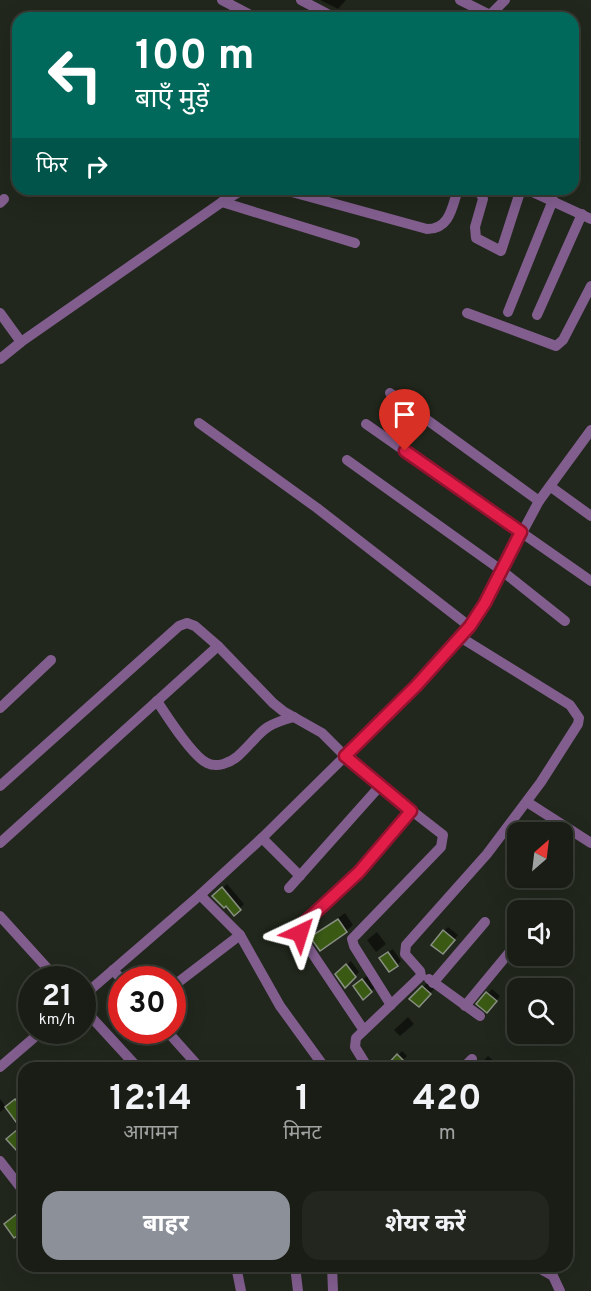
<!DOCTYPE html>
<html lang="hi">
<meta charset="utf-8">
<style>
body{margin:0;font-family:Overpass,"Noto Sans Devanagari",sans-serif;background:#22261e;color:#f1f3f6;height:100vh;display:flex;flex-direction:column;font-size:22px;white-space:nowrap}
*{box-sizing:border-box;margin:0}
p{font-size:20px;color:#9fa2a0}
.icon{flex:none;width:33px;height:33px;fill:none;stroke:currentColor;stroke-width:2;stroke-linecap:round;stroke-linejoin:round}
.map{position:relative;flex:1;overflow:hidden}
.panel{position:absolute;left:18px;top:1062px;width:555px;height:210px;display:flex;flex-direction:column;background:#191d15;border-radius:18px;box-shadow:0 6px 24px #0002,0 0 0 2px #373b34}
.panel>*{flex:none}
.banner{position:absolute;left:12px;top:12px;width:567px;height:183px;border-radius:18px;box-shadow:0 6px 24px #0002,0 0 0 2px #373b34;background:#00695c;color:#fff;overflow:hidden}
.needle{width:39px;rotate:28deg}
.buttons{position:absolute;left:507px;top:822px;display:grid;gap:12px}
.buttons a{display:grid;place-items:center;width:66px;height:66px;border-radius:12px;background:#191d15;box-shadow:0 6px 24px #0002,0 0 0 2px #373b34;font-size:30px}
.speed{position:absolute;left:18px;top:966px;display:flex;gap:12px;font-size:30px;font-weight:700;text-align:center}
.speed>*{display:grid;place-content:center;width:78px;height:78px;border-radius:50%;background:#191d15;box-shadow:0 6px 24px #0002,0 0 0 2px #373b34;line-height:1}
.speed small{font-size:15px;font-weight:400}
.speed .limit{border:9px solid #d22;background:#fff;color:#111}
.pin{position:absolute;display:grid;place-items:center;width:51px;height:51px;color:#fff;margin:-62px -26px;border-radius:50% 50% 50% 0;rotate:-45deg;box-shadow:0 0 6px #0007}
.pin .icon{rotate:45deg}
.me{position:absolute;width:66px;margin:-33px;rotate:41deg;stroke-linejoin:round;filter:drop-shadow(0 0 4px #0008)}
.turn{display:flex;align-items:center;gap:21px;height:126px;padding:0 24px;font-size:27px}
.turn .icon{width:78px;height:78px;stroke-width:2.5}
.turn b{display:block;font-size:42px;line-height:51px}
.then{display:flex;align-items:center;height:57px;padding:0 24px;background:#0003;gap:12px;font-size:22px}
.eta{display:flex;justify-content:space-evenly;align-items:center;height:102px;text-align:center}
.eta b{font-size:36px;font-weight:700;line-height:42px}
.action{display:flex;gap:12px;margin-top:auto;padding:12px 24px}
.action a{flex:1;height:69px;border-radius:18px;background:#8c9099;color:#fff;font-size:24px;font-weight:700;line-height:69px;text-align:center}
.action a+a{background:#22261e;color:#f1f3f6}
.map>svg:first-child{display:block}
</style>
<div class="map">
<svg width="591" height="1291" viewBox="0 0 591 1291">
<rect width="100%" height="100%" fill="#21271c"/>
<g fill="#0007">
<path d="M320 0H346L338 9Z"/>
<path d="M227 884 244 904 234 914 226 904 214 896Z"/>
<path d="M345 913 353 925 346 931 312 937Z"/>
<path d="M448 927 458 935 447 948 444 931Z"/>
<path d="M377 932 386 944 376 952 367 940Z"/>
<path d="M393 949 401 961 397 965 385 954Z"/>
<path d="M351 961 359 972 345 986 337 975Z"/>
<path d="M151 964 162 978 141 980 137 975Z"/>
<path d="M367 976 376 987 363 997 359 982Z"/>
<path d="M427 983 434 989 419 1005 412 999Z"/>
<path d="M492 989 500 996 491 1007 478 1004Z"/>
<path d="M408 1017 414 1024 400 1036 394 1030Z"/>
<path d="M402 1051 407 1056 395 1068H386Z"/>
<path d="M488 1056 501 1067 500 1068H477Z"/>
<path d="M20 1096 24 1102V1114L11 1103Z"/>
<path d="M0 1099 6 1107 0 1112Z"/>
<path d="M23 1210 24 1212V1229L10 1220Z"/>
<path d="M440 1266H457L451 1273Z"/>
</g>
<g fill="#3a5a14" stroke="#899083" stroke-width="1.5">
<path d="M222 887 241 910 234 916 226 906 224 908 212 896Z"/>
<path d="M338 919 347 932 320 951 310 937Z"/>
<path d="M443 930 455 940 443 954 431 945Z"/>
<path d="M388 952 398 966 389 972 379 958Z"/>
<path d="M346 964 356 977 345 988 335 974Z"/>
<path d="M362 979 372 992 363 1000 353 986Z"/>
<path d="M422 986 431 994 419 1007 409 999Z"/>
<path d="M486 992 497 1001 487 1013 476 1004Z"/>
<path d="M397 1054 411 1068H384Z"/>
<path d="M15 1099 24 1111V1115L16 1122 5 1107Z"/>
<path d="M24 1124V1145L17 1151 6 1139Z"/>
<path d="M18 1213 24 1221V1231L14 1238 4 1224Z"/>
</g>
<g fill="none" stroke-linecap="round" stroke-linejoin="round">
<g stroke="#825e8f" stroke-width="10">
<path d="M222 0 256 18"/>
<path d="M301 0 335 18"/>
<path d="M460 0 490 15"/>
<path d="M487 18 505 0"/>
<path d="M281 189 427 229C450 229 452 207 458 189"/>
<path d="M472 189 481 194 483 199 475 227 476 238 501 251 521 189"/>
<path d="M526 189 591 219"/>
<path d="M222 202 355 243"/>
<path d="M0 203 4 199"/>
<path d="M508 312 553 200"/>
<path d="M0 313 21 342"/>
<path d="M467 313 556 346 563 340 591 286"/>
<path d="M537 315 582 214"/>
<path d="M0 359 21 342 222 202 244 189"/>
<path d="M390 393 539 501"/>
<path d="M199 423 317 508 469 626"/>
<path d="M366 424 591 581"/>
<path d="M347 460 501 570 565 621"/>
<path d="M551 487 591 516"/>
<path d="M157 701C167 716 192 756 207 763 217 768 230 763 238 756 262 734 259 726 294 717"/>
<path d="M0 708 51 660"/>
<path d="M0 786 179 626 187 623 195 626 218 646 273 703 283 711 322 733 345 756 380 786 443 835 441 847 352 939 354 946 391 1005"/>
<path d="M527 802 591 843"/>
<path d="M262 838 300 876"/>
<path d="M0 843 218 646"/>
<path d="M289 888 380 786"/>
<path d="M200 895 240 935 280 1006 325 1068"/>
<path d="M0 916 58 980"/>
<path d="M113 970 122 980"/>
<path d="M429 979 480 1016"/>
<path d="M433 983 485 922"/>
<path d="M172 987 240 935"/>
<path d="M82 997 200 895 262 838 391 711 460 637 485 602 539 501 591 430"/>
<path d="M465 1006 517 943"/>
<path d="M82 1007 138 1068"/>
<path d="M363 1029 302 938 300 928 359 872 411 811"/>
<path d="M166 1030 200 1068"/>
<path d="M0 1067 43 1030"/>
<path d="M368 1068 355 1047 356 1038 421 976 420 971 405 954 406 945 487 854 541 782 578 724 579 718 570 705 460 637"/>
<path d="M463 1068 472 1059"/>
<path d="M0 1161 24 1192"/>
<path d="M236 1266 241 1291"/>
<path d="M295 1266 298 1291"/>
<path d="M332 1266 333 1291"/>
<path d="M535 1266 553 1276 560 1291"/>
</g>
</g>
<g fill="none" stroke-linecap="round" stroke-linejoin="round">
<defs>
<path id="route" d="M300 933 303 924 359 872 411 811 345 756 416 686 470 626 485 603 521 532 405 451"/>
</defs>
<use href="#route" stroke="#92132f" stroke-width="15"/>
<use href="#route" stroke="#e11d48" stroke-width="10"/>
</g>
</svg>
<div class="buttons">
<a><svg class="needle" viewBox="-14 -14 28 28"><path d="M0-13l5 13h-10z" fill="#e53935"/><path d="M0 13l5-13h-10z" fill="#9fa2a0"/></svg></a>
<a><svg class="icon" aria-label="sound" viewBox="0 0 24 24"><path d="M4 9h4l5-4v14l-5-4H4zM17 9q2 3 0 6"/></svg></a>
<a><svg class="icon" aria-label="search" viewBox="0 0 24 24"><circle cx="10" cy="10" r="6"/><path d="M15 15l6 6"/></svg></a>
</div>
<div class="speed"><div>21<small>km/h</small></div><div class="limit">30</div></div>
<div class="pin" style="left:405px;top:451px;background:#d93025"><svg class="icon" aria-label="arrive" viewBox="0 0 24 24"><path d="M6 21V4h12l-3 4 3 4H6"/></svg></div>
<svg class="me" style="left:300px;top:933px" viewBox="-20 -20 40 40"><path d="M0-17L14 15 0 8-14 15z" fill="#e11d48" stroke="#fff" stroke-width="4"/></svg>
<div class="banner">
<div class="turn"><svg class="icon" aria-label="left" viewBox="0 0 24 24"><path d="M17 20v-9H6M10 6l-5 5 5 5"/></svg><div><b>100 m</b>बाएँ मुड़ें</div></div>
<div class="then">फिर<svg class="icon" aria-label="right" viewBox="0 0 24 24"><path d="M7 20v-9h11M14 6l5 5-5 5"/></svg></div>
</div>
<section class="panel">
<div class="eta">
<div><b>12:14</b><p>आगमन</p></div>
<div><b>1</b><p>मिनट</p></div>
<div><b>420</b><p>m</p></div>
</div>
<div class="action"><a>बाहर</a><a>शेयर करें</a></div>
</section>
</div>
